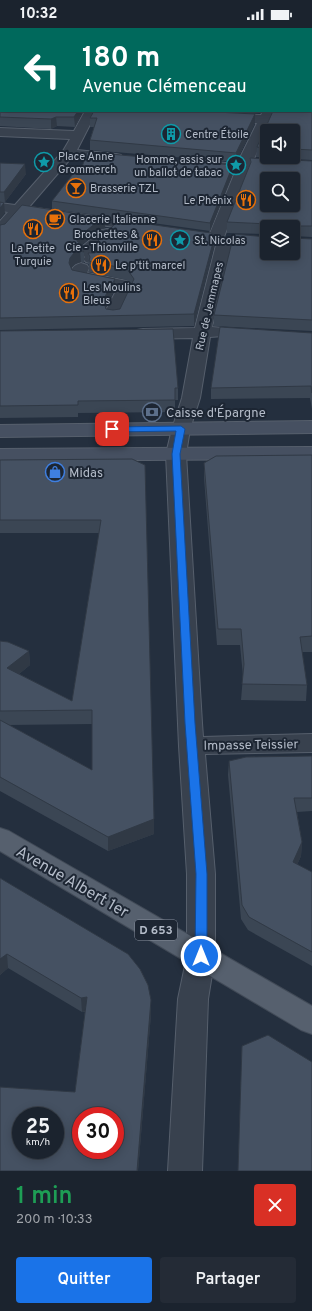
<!DOCTYPE html>
<html lang="fr">
<meta charset="utf-8">
<style>
body{margin:0;font-family:Overpass,sans-serif;background:#242b36;color:#f1f3f6;height:100vh;display:flex;flex-direction:column;font-size:15px;white-space:nowrap}
*{box-sizing:border-box;margin:0}
p{font-size:13px;color:#a0a4aa}
.icon{flex:none;width:22px;height:22px;fill:none;stroke:currentColor;stroke-width:2;stroke-linecap:round;stroke-linejoin:round}
.map{position:relative;height:1143px;overflow:hidden}
.panel{display:flex;flex-direction:column;background:#1b232e;flex:1}
.panel>*{flex:none}
.hud{position:absolute;left:0px;top:0px;width:312px;height:84px;box-shadow:0 2px 10px #0003,0 0 0 1px #39404a;background:#00695c;color:#fff;overflow:hidden}
.controls{position:absolute;left:260px;top:96px;display:grid;gap:8px}
.controls a{display:grid;place-items:center;width:40px;height:40px;border-radius:4px;background:#1b232e;box-shadow:0 2px 10px #0003,0 0 0 1px #39404a;font-size:20px}
.speed{position:absolute;left:12px;top:1079px;display:flex;gap:8px;font-size:20px;font-weight:700;text-align:center}
.speed>*{display:grid;place-content:center;width:52px;height:52px;border-radius:50%;background:#1b232e;box-shadow:0 2px 10px #0003,0 0 0 1px #39404a;line-height:1}
.speed small{font-size:10px;font-weight:400}
.speed .limit{border:6px solid #d22;background:#fff;color:#111}
.pin{position:absolute;display:grid;place-items:center;width:34px;height:34px;color:#fff;margin:-17px;border-radius:8px;box-shadow:0 2px 6px #0006}
.me{position:absolute;width:44px;margin:-22px;rotate:0deg;stroke-linejoin:round;filter:drop-shadow(0 0 3px #0008)}
.turn{display:flex;align-items:center;gap:14px;height:84px;padding:0 16px;font-size:18px}
.turn .icon{width:52px;height:52px;stroke-width:2.5}
.turn b{display:block;font-size:28px;line-height:34px}
.round{display:grid;place-items:center;flex:none;width:42px;height:42px;border-radius:4px;background:#242b36}
.head{display:flex;align-items:center;justify-content:space-between;height:68px;padding:0 16px}
h1{font-size:24px;font-weight:600;line-height:30px;color:#1e9e55}
.action{display:flex;gap:8px;margin-top:auto;padding:8px 16px}
.action a{flex:1;height:46px;border-radius:4px;background:#1a73e8;color:#fff;font-size:16px;font-weight:600;line-height:46px;text-align:center}
.action a+a{background:#242b36;color:#f1f3f6}
.status{display:flex;justify-content:space-between;align-items:center;height:28px;padding:0 20px;background:#1b232e;direction:ltr}
.status svg{height:11px;fill:currentColor}
.map>svg:first-child{display:block}
</style>
<div class="status"><b>10:32</b><svg viewBox="0 0 49 12"><path d="M0 12V9h3v3zM5 12V6h3v6zM10 12V3h3v9zM15 12V0h3v12zM26 1h20v11H26zM47 4h2v5h-2z"/></svg></div>
<div class="map">
<svg width="312" height="1143" viewBox="0 0 312 1143">
<rect width="100%" height="100%" fill="#242f3e"/>
<g fill="none" stroke-linecap="round" stroke-linejoin="round">
<defs>
<g id="street">
<rect x="311" y="30" width="1" height="6"/>
<path d="M85 83H97L77 122 116 126 121 127 123 130 121 133 116 134 72 129 29 179 143 195 148 196 150 199 148 202 143 203 22 186 5 205 0 206V193L8 184 0 183V175L15 177 63 123 70 111 0 108V100L74 103Z"/>
<path d="M263 83H275L253 133 248 140 249 143 224 209 232 215 212 299 223 300 225 304 223 308 210 309 200 370 190 401 186 426 202 695 203 709 312 706V724L205 726 215 846V928L208 971 202 1143H168L178 971 187 928V846L179 718 166 426 172 401 182 370 193 310 143 311 137 310 135 306 137 302 143 301 195 300 216 217 208 210 235 144 204 141 199 140 197 137 199 134 204 133 237 136 257 95 226 94 222 93 220 90 222 87 226 86 261 87Z"/>
<path d="M107 201 112 202 114 205 96 222 102 228C97 235 93 236 86 234L83 231 85 229 78 222 102 202Z"/>
<path d="M81 235 87 237 89 240 87 245 127 253 133 261 119 291 113 292 107 291 105 284 117 261 116 260 73 251C68 243 73 237 81 235Z"/>
</g>
<g id="secondary">
<path d="M312 393V405L0 409V397Z"/>
<path d="M312 419V431L0 433V421Z"/>
</g>
<path id="primary" d="M0 800 9 803 312 978V1006L301 1002 0 823Z"/>
</defs>
<use href="#street" stroke="#565f6c" stroke-width="2"/>
<use href="#secondary" stroke="#565f6c" stroke-width="2"/>
<use href="#primary" stroke="#414a57" stroke-width="2"/>
<use href="#street" fill="#38414e" fill-rule="evenodd"/>
<use href="#secondary" fill="#465061" fill-rule="evenodd"/>
<use href="#primary" fill="#56606e" fill-rule="evenodd"/>
</g>
<g fill="#3b4654" fill-rule="evenodd">
<path d="M0 0H312V17H311V1H1V42L0 41Z"/>
<path d="M311 34H312V132L256 129 257 119 273 83H311ZM267 103H293V129H267Z"/>
<path d="M0 42H1V67L0 66Z"/>
<path d="M0 67 83 83 75 99 57 98 51 101 0 98Z"/>
<path d="M217 83H262L260 85Z"/>
<path d="M90 90 255 95 236 134 90 122V112L94 99H90Z"/>
<path d="M250 130 312 133V209L293 208V199H267V206L227 205V194L250 136Z"/>
<path d="M0 135 26 146 5 174H0Z"/>
<path d="M233 137V145L210 203 52 181V173L81 142Z"/>
<path d="M105 190V200L101 201 81 217 83 222 84 224V235L81 234 75 236 71 240 72 242 115 261 106 279V281L113 282 120 281 131 257 127 252 89 244 88 225H95L98 222V212L113 198V191L215 207 214 218 194 298 0 302V197Z"/>
<path d="M312 211V303L214 298V287Z"/>
<path d="M0 303 178 360V372H175V384L78 385V389L0 390Z"/>
<path d="M312 305V381L310 370 211 371V360Z"/>
<path d="M312 427V624H302L307 657 306 673 241 672 243 648 240 617H217L204 450V435Z"/>
<path d="M132 431 154 806 108 823 0 763V613L29 623 30 637 19 646 72 673 99 505H0V432ZM92 696V742L9 697Z"/>
<path d="M312 728V783L297 784 302 814 301 828 297 837 312 844V938L248 902 241 891 228 747 229 733Z"/>
<path d="M0 850 151 972V986L138 1143H0L75 1064 85 984H82L8 940 0 947Z"/>
<path d="M242 1018 312 1143H238Z"/>
</g>
<g fill="#303945">
<rect x="311" y="9" width="1" height="8"/>
<path d="M78 83H83L75 99 74 89Z"/>
<path d="M255 86V95L236 134V125Z"/>
<path d="M56 89 57 98 51 101V91Z"/>
<path d="M25 136 26 146 5 174 4 164Z"/>
<path d="M233 137V145L210 203V195Z"/>
<path d="M4 175 5 185 0 191V180Z"/>
<path d="M105 190V200L101 201 77 221V210L101 191Z"/>
<path d="M215 207 214 218 194 298V286Z"/>
<path d="M80 223 81 234 75 236 71 240 69 235 70 230 74 225Z"/>
<path d="M115 251V261L104 283 103 272Z"/>
<path d="M29 623 30 637 9 654 7 640Z"/>
<path d="M154 791V806L108 823V809Z"/>
<path d="M302 814 301 828 292 848 293 834Z"/>
<path d="M7 926 8 940 0 947V931Z"/>
<path d="M87 969V983L82 984 81 970Z"/>
<path d="M151 972V986L138 1143H137Z"/>
</g>
<g fill="#455162" stroke="#303945" fill-rule="evenodd">
<path d="M0 0H312V9H311V1H1V33H0Z"/>
<path d="M311 34H312V122L293 121V103H267V120L257 119 273 83H311Z"/>
<path d="M0 42H1V58L0 57Z"/>
<path d="M0 67H1V83H78L74 89H56L51 91 0 89Z"/>
<path d="M94 83H196L255 86 236 125 90 112 97 90H90Z"/>
<path d="M87 124 233 137 210 195 52 173 76 142H81Z"/>
<path d="M250 130 312 133V198H293V199H269V198L268 196 227 194 251 134ZM267 151H293V177H267Z"/>
<path d="M0 135 25 136 4 164H0Z"/>
<path d="M0 174 4 175 0 180Z"/>
<path d="M22 177 105 190 101 191 77 210V213L83 218 81 220 84 224 80 223 74 225 70 230 69 235 72 242 115 251 103 272 106 281 113 282 120 281 134 251 127 241 89 233 90 229 88 225H95L103 218 98 212 115 196 113 191 211 205 215 207 194 286 0 290V197L5 196Z"/>
<path d="M234 206 267 209V225H293V210L312 211V292L214 287Z"/>
<path d="M220 299 312 305V365L311 358 211 360Z"/>
<path d="M173 301 178 360H175V372L78 373V377L0 378V303Z"/>
<path d="M312 427V608L300 609 307 657 242 656 244 636 241 601H218L204 435 216 428Z"/>
<path d="M132 431 145 437 154 791 108 809 0 749V692L92 742V682L0 683V613L8 614 29 623 7 640 72 673 101 492H0V432Z"/>
<path d="M312 728V770H294L302 814 293 834 312 844V924L249 889 242 877 229 733 246 729Z"/>
<path d="M0 850 128 926 140 941 148 957 151 972 137 1143H0V1059L75 1064 87 969 81 970 7 926 0 931ZM21 1088H55V1122H21ZM81 1088H115V1122H81Z"/>
<path d="M268 1007 312 1034V1143H238L242 1018Z"/>
</g>
<path fill="#1a73e8" stroke="#114b97" d="M181 398 185 401 180 426 195 695 207 846V928L205 932 201 933 197 932 195 928 196 846 185 695 172 426 176 403 112 404 108 401 112 399Z"/>
<defs>
<symbol id="building-ring" viewBox="-11 -11 22 22"><circle r="9.5" fill="#1d2633" stroke="#0f9aa8" stroke-width="1.5"/><path d="M-4-6H4V6H1V3H-1V6H-4ZM-2.5-4.3h1.7v1.8h-1.7ZM.8-4.3h1.7v1.8H.8ZM-2.5-1h1.7V.8h-1.7ZM.8-1h1.7V.8H.8Z" fill="#0f9aa8"/></symbol>
<symbol id="sight-ring" viewBox="-11 -11 22 22"><circle r="9.5" fill="#1d2633" stroke="#0f9aa8" stroke-width="1.5"/><path d="M0-6L1.8-2.2L6-1.7L2.9 1.2L3.7 5.4L0 3.3L-3.7 5.4L-2.9 1.2L-6-1.7L-1.8-2.2Z" fill="#0f9aa8"/></symbol>
<symbol id="bar-ring" viewBox="-11 -11 22 22"><circle r="9.5" fill="#1d2633" stroke="#e8710a" stroke-width="1.5"/><path d="M-6-5H6L.8 .8V4.5H3.5V6h-7V4.5H-.8V.8Z" fill="#e8710a"/></symbol>
<symbol id="restaurant-ring" viewBox="-11 -11 22 22"><circle r="9.5" fill="#1d2633" stroke="#e8710a" stroke-width="1.5"/><path d="M-5-6h1v4h1v-4h1v4h1v-4h1v5L-1.5 .5V6h-2V.5L-5-1ZM5-6V6H3V1.5H1.5Q1.5-4 5-6Z" fill="#e8710a"/></symbol>
<symbol id="cafe-ring" viewBox="-11 -11 22 22"><circle r="9.5" fill="#1d2633" stroke="#e8710a" stroke-width="1.5"/><path d="M-5.5-4.5H6V0H3Q3 3.5 0 3.5H-2.5Q-5.5 3.5-5.5 0ZM3-3.2v2h1.7v-2ZM-6 4.5H4V6H-6Z" fill="#e8710a"/></symbol>
<symbol id="bank-ring" viewBox="-11 -11 22 22"><circle r="9.5" fill="#1d2633" stroke="#5c6f8a" stroke-width="1.5"/><path d="M-6-4H6V4H-6ZM0-2.3a2.3 2.3 0 1 0 0 4.6a2.3 2.3 0 1 0 0-4.6Z" fill="#5c6f8a"/></symbol>
<symbol id="shop-ring" viewBox="-11 -11 22 22"><circle r="9.5" fill="#1d2633" stroke="#3f7fe0" stroke-width="1.5"/><path d="M-5-2.5h2.3a2.7 3.5 0 0 1 5.4 0H5L5.5 6h-11ZM-1.5-2.5h3a1.5 2.3 0 0 0-3 0Z" fill="#3f7fe0"/></symbol>
</defs>
<g fill-rule="evenodd">
<use href="#building-ring" x="160" y="95" width="22" height="22"/>
<use href="#sight-ring" x="33" y="123" width="22" height="22"/>
<use href="#sight-ring" x="225" y="126" width="22" height="22"/>
<use href="#bar-ring" x="65" y="149" width="22" height="22"/>
<use href="#restaurant-ring" x="235" y="161" width="22" height="22"/>
<use href="#cafe-ring" x="44" y="180" width="22" height="22"/>
<use href="#restaurant-ring" x="22" y="190" width="22" height="22"/>
<use href="#restaurant-ring" x="141" y="201" width="22" height="22"/>
<use href="#sight-ring" x="169" y="201" width="22" height="22"/>
<use href="#restaurant-ring" x="90" y="226" width="22" height="22"/>
<use href="#restaurant-ring" x="58" y="254" width="22" height="22"/>
<use href="#bank-ring" x="141" y="373" width="22" height="22"/>
<use href="#shop-ring" x="44" y="433" width="22" height="22"/>
</g>
<g text-anchor="middle" stroke-width="4" stroke-linejoin="round" paint-order="stroke">
<g font-size="11" fill="#b4bcc9" stroke="#1d2633" text-anchor="start">
<text x="185" y="110">Centre Étoile</text>
<text x="58" y="132">Place Anne<tspan x="58" dy="13">Grommerch</tspan></text>
<text x="222" y="135" text-anchor="end">Homme, assis sur<tspan x="222" dy="13">un ballot de tabac</tspan></text>
<text x="90" y="164">Brasserie TZL</text>
<text x="232" y="176" text-anchor="end">Le Phénix</text>
<text x="69" y="195">Glacerie Italienne</text>
<text x="138" y="210" text-anchor="end">Brochettes &amp;<tspan x="138" dy="13">Cie - Thionville</tspan></text>
<text x="194" y="216">St. Nicolas</text>
<text x="33" y="224" text-anchor="middle">La Petite<tspan x="33" dy="13">Turquie</tspan></text>
<text x="115" y="241">Le p'tit marcel</text>
<text x="83" y="263">Les Moulins<tspan x="83" dy="13">Bleus</tspan></text>
</g>
<g font-size="11" fill="#b4bcc9" stroke="#1d2633">
<text transform="translate(209 278) rotate(-77)" y="4">Rue de Jemmapes</text>
</g>
<rect fill="#1d2633" stroke="#878f9c" stroke-width="1" x="135" y="892" width="42" height="20" rx="3"/>
<g font-size="12" font-weight="bold" fill="#b4bcc9">
<text x="156" y="906">D 653</text>
</g>
<g font-size="13" fill="#b4bcc9" stroke="#1d2633" text-anchor="start">
<text x="166" y="389">Caisse d'Épargne</text>
<text x="69" y="449">Midas</text>
</g>
<g font-size="13" fill="#b4bcc9" stroke="#1d2633">
<text transform="translate(251 716) rotate(-1)" y="5">Impasse Teissier</text>
</g>
<g font-size="16" fill="#b4bcc9" stroke="#1d2633">
<text transform="translate(73 853) rotate(30)" y="6">Avenue Albert 1er</text>
</g>
</g>
</svg>
<div class="controls">
<a><svg class="icon" aria-label="sound" viewBox="0 0 24 24"><path d="M4 9h4l5-4v14l-5-4H4zM17 9q2 3 0 6"/></svg></a>
<a><svg class="icon" aria-label="search" viewBox="0 0 24 24"><circle cx="10" cy="10" r="6"/><path d="M15 15l6 6"/></svg></a>
<a><svg class="icon" aria-label="layers" viewBox="0 0 24 24"><path d="M12 4l9 5-9 5-9-5zM3 14l9 5 9-5"/></svg></a>
</div>
<div class="speed"><div>25<small>km/h</small></div><div class="limit">30</div></div>
<div class="pin" style="left:112px;top:401px;background:#d93025"><svg class="icon" aria-label="arrive" viewBox="0 0 24 24"><path d="M6 21V4h12l-3 4 3 4H6"/></svg></div>
<svg class="me" style="left:201px;top:928px" viewBox="-20 -20 40 40"><circle r="17" fill="#1a73e8" stroke="#fff" stroke-width="3"/><path d="M0-11L8 9 0 5-8 9z" fill="#fff"/></svg>
<div class="hud">
<div class="turn"><svg class="icon" aria-label="left" viewBox="0 0 24 24"><path d="M17 20v-9H6M10 6l-5 5 5 5"/></svg><div><b>180 m</b>Avenue Clémenceau</div></div>
</div>
</div>
<section class="panel">
<div class="head"><div><h1>1 min</h1><p>200 m · 10:33</p></div><a class="round" style="background:#d93025;color:#fff"><svg class="icon" aria-label="close" viewBox="0 0 24 24"><path d="M6 6l12 12M18 6L6 18"/></svg></a></div>
<div class="action"><a>Quitter</a><a>Partager</a></div>
</section>
